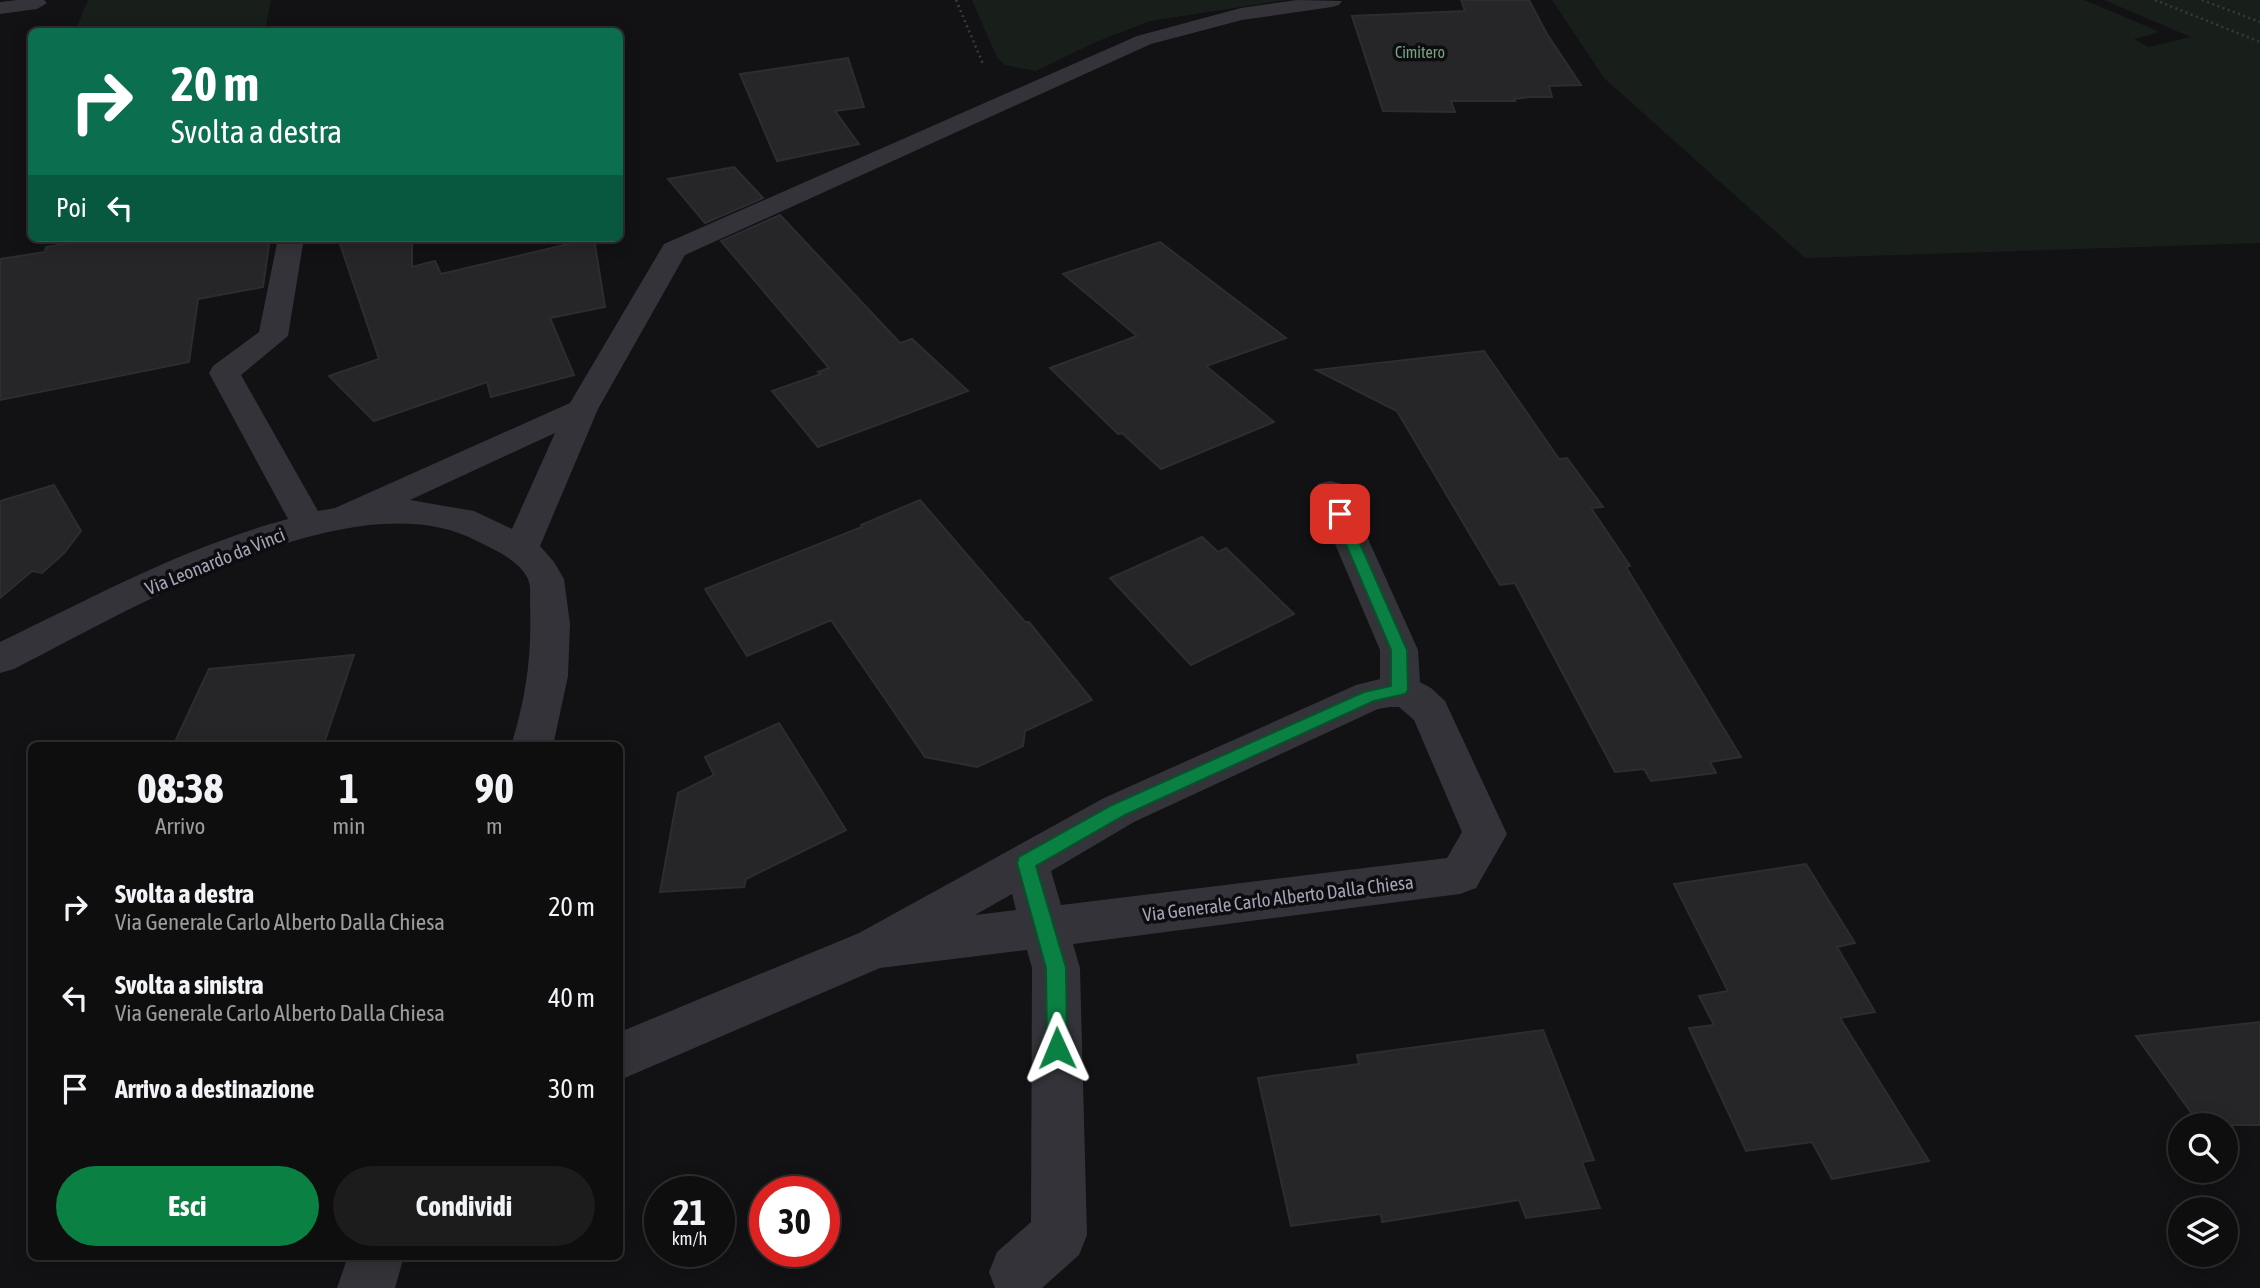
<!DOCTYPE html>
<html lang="it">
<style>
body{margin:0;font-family:"Asap Condensed",sans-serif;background:#1c1c1d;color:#f1f3f6;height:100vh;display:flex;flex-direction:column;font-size:26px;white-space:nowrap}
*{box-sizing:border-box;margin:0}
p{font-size:23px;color:#9b9c9e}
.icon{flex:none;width:38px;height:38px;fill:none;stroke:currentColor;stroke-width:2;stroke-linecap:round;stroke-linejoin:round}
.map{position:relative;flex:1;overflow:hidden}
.panel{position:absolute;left:28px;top:742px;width:595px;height:518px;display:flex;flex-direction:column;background:#0e0e0f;border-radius:10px;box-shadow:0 4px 18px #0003,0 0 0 2px #2e2e2f}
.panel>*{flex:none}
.banner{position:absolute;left:28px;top:28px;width:595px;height:214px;border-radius:10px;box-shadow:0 4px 18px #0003,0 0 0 2px #2e2e2f;background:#0b6e4f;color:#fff;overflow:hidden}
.buttons{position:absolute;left:2168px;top:1113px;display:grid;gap:14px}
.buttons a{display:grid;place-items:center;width:70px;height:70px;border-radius:50%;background:#0e0e0f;box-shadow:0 4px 18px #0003,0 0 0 2px #2e2e2f;font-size:35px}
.speed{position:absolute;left:644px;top:1176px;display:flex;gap:14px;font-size:35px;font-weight:700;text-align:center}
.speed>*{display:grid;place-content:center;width:91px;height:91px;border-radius:50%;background:#0e0e0f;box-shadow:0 4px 18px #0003,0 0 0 2px #2e2e2f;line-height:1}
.speed small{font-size:18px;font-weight:400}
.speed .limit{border:10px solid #d22;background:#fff;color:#111}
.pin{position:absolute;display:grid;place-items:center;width:60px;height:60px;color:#fff;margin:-30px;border-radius:14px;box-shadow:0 4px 10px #0006}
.me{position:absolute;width:77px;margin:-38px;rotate:359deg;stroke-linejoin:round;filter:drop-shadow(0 0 5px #0008)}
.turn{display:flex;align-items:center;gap:24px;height:147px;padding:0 28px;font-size:32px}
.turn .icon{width:91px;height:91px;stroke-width:2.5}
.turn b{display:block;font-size:49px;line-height:60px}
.then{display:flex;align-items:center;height:66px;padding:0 28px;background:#0003;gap:14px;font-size:26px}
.eta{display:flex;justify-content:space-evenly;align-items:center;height:119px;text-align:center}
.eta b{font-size:42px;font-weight:700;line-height:49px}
.cta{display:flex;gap:14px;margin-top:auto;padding:14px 28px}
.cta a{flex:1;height:80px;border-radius:42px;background:#0b8043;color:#fff;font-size:28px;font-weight:700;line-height:80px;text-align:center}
.cta a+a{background:#1c1c1d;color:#f1f3f6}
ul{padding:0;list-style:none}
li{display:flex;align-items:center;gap:21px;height:91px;padding:0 28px}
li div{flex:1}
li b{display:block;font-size:26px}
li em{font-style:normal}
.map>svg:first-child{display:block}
</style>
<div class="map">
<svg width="2260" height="1288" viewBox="0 0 2260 1288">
<rect width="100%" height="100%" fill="#121214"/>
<g fill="#181f1b">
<path d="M88 0H271L265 31H75Z"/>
<path d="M972 0H1285L1150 21 1098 41 1036 71 1005 65 997 58Z"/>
<path d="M1552 0H2084L2160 32 2134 39 2148 47 2191 37 2104 0H2260V243L1805 258 1604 78Z"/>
</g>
<g fill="#262528" stroke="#2d2c30" stroke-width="2">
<path d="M1461 0H1529L1547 34 1581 85 1549 86 1552 97H1529L1514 99 1515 101H1451L1455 112 1383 111 1352 16 1465 11Z"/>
<path d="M848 58 864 107 835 111 859 144 777 161 740 74Z"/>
<path d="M734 167 763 198 705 223 668 179Z"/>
<path d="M780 215 900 343 912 339 968 391 818 447 772 391 821 374 818 372 829 368 721 241Z"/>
<path d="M99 238H270L263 287 198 299 189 362 0 400V259L45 252 46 247Z"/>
<path d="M338 238H412V267L435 261 441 274 594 238 605 307 550 318 574 375 491 397 487 382 374 421 329 376 379 359Z"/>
<path d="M1160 242 1286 338 1206 366 1274 422 1161 469 1122 433 1118 434 1050 368 1137 336 1063 274Z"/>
<path d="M1484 351 1559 459 1567 458 1603 507 1591 508 1630 566 1626 567 1741 757 1710 762 1716 773 1651 781 1644 769 1615 772 1515 583 1500 585 1397 411 1316 370Z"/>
<path d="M54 485 81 531 64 553 42 573 32 571 0 598V501Z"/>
<path d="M920 500 1025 622H1029L1092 700 1025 731 1023 746 977 767 925 757 831 620 747 656 705 589 862 527 861 525Z"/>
<path d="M1202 537 1218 552 1226 548 1294 614 1191 665 1110 578Z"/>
<path d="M354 655 323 746H173L209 669Z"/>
<path d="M779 723 846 830 746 879 744 887 660 892 678 793 714 775 705 757Z"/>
<path d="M1806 864 1855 943 1837 947 1875 1012 1840 1018 1929 1161 1832 1179 1812 1142 1746 1151 1689 1028 1714 1025 1699 996 1728 991 1674 884Z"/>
<path d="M2260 1022V1125H2200L2136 1036Z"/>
<path d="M1543 1030 1594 1160 1582 1162 1600 1208 1526 1218 1519 1200 1382 1222 1381 1214 1291 1226 1258 1078 1359 1064 1357 1055Z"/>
</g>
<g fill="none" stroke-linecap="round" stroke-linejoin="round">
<g stroke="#393940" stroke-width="2.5" stroke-dasharray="2 3.5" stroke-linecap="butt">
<path d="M956 0 983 64"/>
<path d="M2155 0 2260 42"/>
<path d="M2202 0 2260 22"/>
</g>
<path fill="#333339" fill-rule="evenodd" d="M17 0H44L47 3 37 9 0 14V2Z"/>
<g fill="#333339" fill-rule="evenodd">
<path d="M1297 0 1342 1 1339 5 1332 7 1242 20 1151 44 685 255 598 409 540 546 554 562 564 579 570 624 568 676 553 746H511C526 698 532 655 530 605 530 597 531 587 528 579 519 560 495 550 477 541 354 475 127 612 14 669L0 673V642C93 597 187 546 288 519L209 373 213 366 259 332 278 238H304L288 336 241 375 318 511 335 508 570 403 664 244 1137 36 1241 8ZM555 433 512 529 474 511 410 500Z"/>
<path d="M1330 481 1342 484 1347 492 1418 650 1420 682 1431 688 1445 701 1507 834 1476 888 1460 894 1073 944 1080 968 1087 1235 1079 1255 1042 1288H995L989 1272 997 1252 1031 1222 1032 968 1027 950 880 968 620 1080V1032L859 933 1104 798 1356 685 1380 679V650L1313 492 1318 484ZM1390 707H1399L1414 720 1462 832 1447 858 1061 905 1051 871 1134 822 1378 709ZM1012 894 1016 910 975 915Z"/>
<path d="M348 1256H404L395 1288H337Z"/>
</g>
</g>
<path fill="#0b8043" stroke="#07532c" stroke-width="2" d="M1340 509 1347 514 1407 650 1408 690 1405 694 1374 701 1125 815 1036 866 1066 968 1067 1048 1064 1055 1057 1058 1050 1055 1047 1048 1046 968 1017 863 1019 857 1112 805 1364 692 1391 686V650L1333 514Z"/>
<g text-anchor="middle" stroke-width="7" stroke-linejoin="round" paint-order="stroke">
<g font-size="16" fill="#77a384" stroke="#0d0d0f">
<text x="1420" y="58">Cimitero</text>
</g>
<g font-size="19" fill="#a2a3b6" stroke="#0d0d0f">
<text transform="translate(215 561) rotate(-22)" y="7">Via Leonardo da Vinci</text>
<text transform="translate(1278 898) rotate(-7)" y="7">Via Generale Carlo Alberto Dalla Chiesa</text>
</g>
</g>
</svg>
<div class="buttons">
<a><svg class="icon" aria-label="search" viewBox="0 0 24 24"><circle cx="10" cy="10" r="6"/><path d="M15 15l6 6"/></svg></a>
<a><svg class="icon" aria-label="layers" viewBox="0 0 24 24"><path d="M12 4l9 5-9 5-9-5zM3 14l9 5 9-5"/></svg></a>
</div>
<div class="speed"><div>21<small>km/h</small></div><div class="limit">30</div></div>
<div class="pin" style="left:1340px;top:514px;background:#d93025"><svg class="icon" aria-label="arrive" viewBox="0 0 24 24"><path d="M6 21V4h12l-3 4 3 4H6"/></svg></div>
<svg class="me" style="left:1057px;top:1048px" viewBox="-20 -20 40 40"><path d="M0-17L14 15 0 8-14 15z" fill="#0b8043" stroke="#fff" stroke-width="4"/></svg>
<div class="banner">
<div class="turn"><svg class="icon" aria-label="right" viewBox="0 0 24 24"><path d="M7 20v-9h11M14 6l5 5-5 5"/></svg><div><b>20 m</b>Svolta a destra</div></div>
<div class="then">Poi<svg class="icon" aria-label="left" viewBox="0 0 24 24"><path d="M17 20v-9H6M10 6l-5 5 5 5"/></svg></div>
</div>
<section class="panel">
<div class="eta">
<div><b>08:38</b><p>Arrivo</p></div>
<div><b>1</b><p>min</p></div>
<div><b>90</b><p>m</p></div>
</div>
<ul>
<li><svg class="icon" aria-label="right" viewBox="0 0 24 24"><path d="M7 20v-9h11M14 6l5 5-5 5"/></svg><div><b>Svolta a destra</b><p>Via Generale Carlo Alberto Dalla Chiesa</p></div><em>20 m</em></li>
<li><svg class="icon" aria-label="left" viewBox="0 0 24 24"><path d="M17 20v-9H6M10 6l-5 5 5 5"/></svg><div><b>Svolta a sinistra</b><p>Via Generale Carlo Alberto Dalla Chiesa</p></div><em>40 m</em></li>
<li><svg class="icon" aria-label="arrive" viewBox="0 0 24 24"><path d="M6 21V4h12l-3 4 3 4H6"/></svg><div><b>Arrivo a destinazione</b></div><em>30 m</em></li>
</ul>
<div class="cta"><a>Esci</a><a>Condividi</a></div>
</section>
</div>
